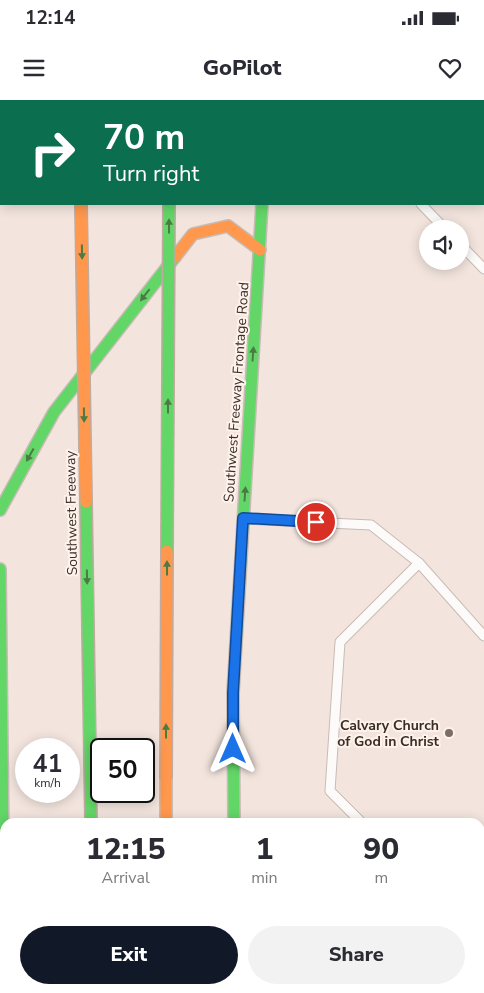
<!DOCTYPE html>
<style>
body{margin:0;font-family:"Nunito Sans",sans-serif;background:#f2f2f3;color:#2b2b33;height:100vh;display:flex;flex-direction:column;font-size:19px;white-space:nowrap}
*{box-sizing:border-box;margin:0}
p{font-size:16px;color:#7c7c81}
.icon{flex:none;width:28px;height:28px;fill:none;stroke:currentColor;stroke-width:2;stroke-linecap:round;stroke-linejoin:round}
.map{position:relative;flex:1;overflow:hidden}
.details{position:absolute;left:0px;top:718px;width:485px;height:176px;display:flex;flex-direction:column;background:#fff;border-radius:15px 15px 0 0;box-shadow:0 2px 12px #0003}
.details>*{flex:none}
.top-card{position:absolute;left:0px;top:0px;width:485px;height:105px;box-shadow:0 2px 12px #0003;background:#0b6e4f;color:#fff;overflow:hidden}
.controls{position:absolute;left:419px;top:120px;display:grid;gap:10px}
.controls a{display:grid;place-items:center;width:50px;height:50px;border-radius:50%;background:#fff;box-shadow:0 2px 12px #0003;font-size:25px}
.speed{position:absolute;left:15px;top:638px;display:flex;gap:10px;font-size:25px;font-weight:700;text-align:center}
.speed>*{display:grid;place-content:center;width:65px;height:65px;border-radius:50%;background:#fff;box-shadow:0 2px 12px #0003;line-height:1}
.speed small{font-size:12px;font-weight:400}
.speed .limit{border:2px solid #111;border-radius:8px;background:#fff;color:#111}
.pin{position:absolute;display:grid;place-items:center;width:42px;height:42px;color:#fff;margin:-21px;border:2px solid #fff;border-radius:50%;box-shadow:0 1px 5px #0007}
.me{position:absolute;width:55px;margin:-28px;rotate:0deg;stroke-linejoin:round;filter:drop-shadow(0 0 4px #0008)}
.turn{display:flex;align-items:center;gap:18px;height:105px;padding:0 20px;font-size:22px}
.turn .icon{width:65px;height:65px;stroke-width:2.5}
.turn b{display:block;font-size:35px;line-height:42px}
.eta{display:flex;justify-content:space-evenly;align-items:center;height:85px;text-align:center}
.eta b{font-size:30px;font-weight:800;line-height:35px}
.action{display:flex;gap:10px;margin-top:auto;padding:10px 20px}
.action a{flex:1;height:58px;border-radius:30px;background:#111827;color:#fff;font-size:20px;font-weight:800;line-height:58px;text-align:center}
.action a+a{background:#f2f2f3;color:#2b2b33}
.status{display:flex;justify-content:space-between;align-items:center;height:35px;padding:0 25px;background:#fff;direction:ltr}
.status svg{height:14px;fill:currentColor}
header{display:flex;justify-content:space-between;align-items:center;height:65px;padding:0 20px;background:#fff;font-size:22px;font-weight:800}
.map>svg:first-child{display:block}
</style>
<div class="status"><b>12:14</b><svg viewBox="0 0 49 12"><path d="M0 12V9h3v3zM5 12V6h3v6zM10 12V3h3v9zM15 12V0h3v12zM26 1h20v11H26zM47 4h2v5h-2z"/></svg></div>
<header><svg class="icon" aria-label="menu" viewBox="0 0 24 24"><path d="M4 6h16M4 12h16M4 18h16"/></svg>GoPilot<svg class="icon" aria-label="heart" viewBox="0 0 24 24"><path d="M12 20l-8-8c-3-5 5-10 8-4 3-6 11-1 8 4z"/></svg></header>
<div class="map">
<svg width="484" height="893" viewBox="0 0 484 893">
<rect width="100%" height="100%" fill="#f3e5de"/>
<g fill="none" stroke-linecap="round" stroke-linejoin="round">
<defs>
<g id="lane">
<path d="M335 0 336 1"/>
<path d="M421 104 445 129"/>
<path d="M460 144 484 169"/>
<path d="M246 419 371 425 419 463 484 536"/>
<path d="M361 722 330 691 340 542 419 463"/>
<path d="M480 758 484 754"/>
</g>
<g id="fast">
<path d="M170 0V1"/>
<path d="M265 0V1"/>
<path d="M0 410 54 312 175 157"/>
<path d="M0 469 3 741 2 893"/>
<path d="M234 722 233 593 262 104"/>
<path d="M93 889V893"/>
<path d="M240 889V893"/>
</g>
<g id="slow">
<path d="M80 0V1"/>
<path d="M175 157 193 134 228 126 260 150"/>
<path d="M166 679V722"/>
<path d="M165 889V893"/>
</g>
</defs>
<use href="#lane" stroke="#c7bbb5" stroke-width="11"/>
<use href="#fast" stroke="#c7bbb5" stroke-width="14"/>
<use href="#slow" stroke="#c7bbb5" stroke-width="14"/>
<use href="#lane" stroke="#fdfbfa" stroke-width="9"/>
<use href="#fast" stroke="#63d668" stroke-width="11"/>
<use href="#slow" stroke="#ff974d" stroke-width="11"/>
<g stroke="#d6d1d0" stroke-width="4" stroke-dasharray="2.5 5" stroke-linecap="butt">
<path d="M25 1 26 0"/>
<path d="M64 1 65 0"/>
<path d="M0 33 1 32"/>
<path d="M0 85 1 83"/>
</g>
<defs>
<g id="fast-bridge">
<path d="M86 402 91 722"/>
<path d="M167 451 169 104"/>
</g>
<g id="slow-bridge">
<path d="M81 104 86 402"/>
<path d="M166 679 167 451"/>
</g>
</defs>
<use href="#fast-bridge" stroke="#bfaba0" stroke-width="14" stroke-linecap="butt"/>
<use href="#slow-bridge" stroke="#bfaba0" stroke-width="14" stroke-linecap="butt"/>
<use href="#fast-bridge" stroke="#63d668" stroke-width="11"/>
<use href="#slow-bridge" stroke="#ff974d" stroke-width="11"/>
</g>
<defs><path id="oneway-solid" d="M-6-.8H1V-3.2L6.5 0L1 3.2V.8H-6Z" transform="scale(1.25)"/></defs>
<g fill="#4c7a45">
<use href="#oneway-solid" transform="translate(169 126) rotate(-90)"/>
<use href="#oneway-solid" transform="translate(82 152) rotate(89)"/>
<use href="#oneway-solid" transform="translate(145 195) rotate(128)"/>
<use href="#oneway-solid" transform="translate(253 254) rotate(-86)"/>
<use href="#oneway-solid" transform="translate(168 306) rotate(-90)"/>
<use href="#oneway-solid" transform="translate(84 315) rotate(89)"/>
<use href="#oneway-solid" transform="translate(30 355) rotate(119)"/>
<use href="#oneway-solid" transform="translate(245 394) rotate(-86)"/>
<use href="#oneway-solid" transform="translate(167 468) rotate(-90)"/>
<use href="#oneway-solid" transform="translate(87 477) rotate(89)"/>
<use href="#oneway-solid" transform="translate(166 631) rotate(-90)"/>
</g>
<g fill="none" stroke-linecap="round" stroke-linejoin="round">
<defs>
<path id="route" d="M233 649V593L243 418 316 422"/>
</defs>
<use href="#route" stroke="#114b97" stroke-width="12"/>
<use href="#route" stroke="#1a73e8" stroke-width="9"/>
</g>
<circle fill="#7a6e68" stroke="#fff2ec" stroke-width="2" cx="449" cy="633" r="5"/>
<g text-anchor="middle" stroke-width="4" stroke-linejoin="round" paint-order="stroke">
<g font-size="14" fill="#392e28" stroke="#fff2ec">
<text transform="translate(236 292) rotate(-86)" y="5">Southwest Freeway Frontage Road</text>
<text transform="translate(71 413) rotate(-91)" y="5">Southwest Freeway</text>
</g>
<g font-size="14" font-weight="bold" fill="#392e28" stroke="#fff2ec" text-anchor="end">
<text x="439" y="630">Calvary Church<tspan x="439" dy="16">of God in Christ</tspan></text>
</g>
</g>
</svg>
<div class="controls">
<a><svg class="icon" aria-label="sound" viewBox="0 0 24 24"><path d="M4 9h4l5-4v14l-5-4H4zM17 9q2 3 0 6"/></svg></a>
</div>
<div class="speed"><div>41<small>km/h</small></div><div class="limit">50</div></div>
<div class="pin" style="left:316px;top:422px;background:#d93025"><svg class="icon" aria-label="arrive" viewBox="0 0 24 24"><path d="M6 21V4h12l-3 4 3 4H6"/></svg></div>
<svg class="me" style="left:233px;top:649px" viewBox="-20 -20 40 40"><path d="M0-17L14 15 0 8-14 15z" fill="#1a73e8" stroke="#fff" stroke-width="4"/></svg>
<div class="top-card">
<div class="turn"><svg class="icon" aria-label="right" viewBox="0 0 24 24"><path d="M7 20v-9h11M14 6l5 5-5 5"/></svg><div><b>70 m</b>Turn right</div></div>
</div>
<section class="details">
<div class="eta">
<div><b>12:15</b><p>Arrival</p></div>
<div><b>1</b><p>min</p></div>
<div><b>90</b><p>m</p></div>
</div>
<div class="action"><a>Exit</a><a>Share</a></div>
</section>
</div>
